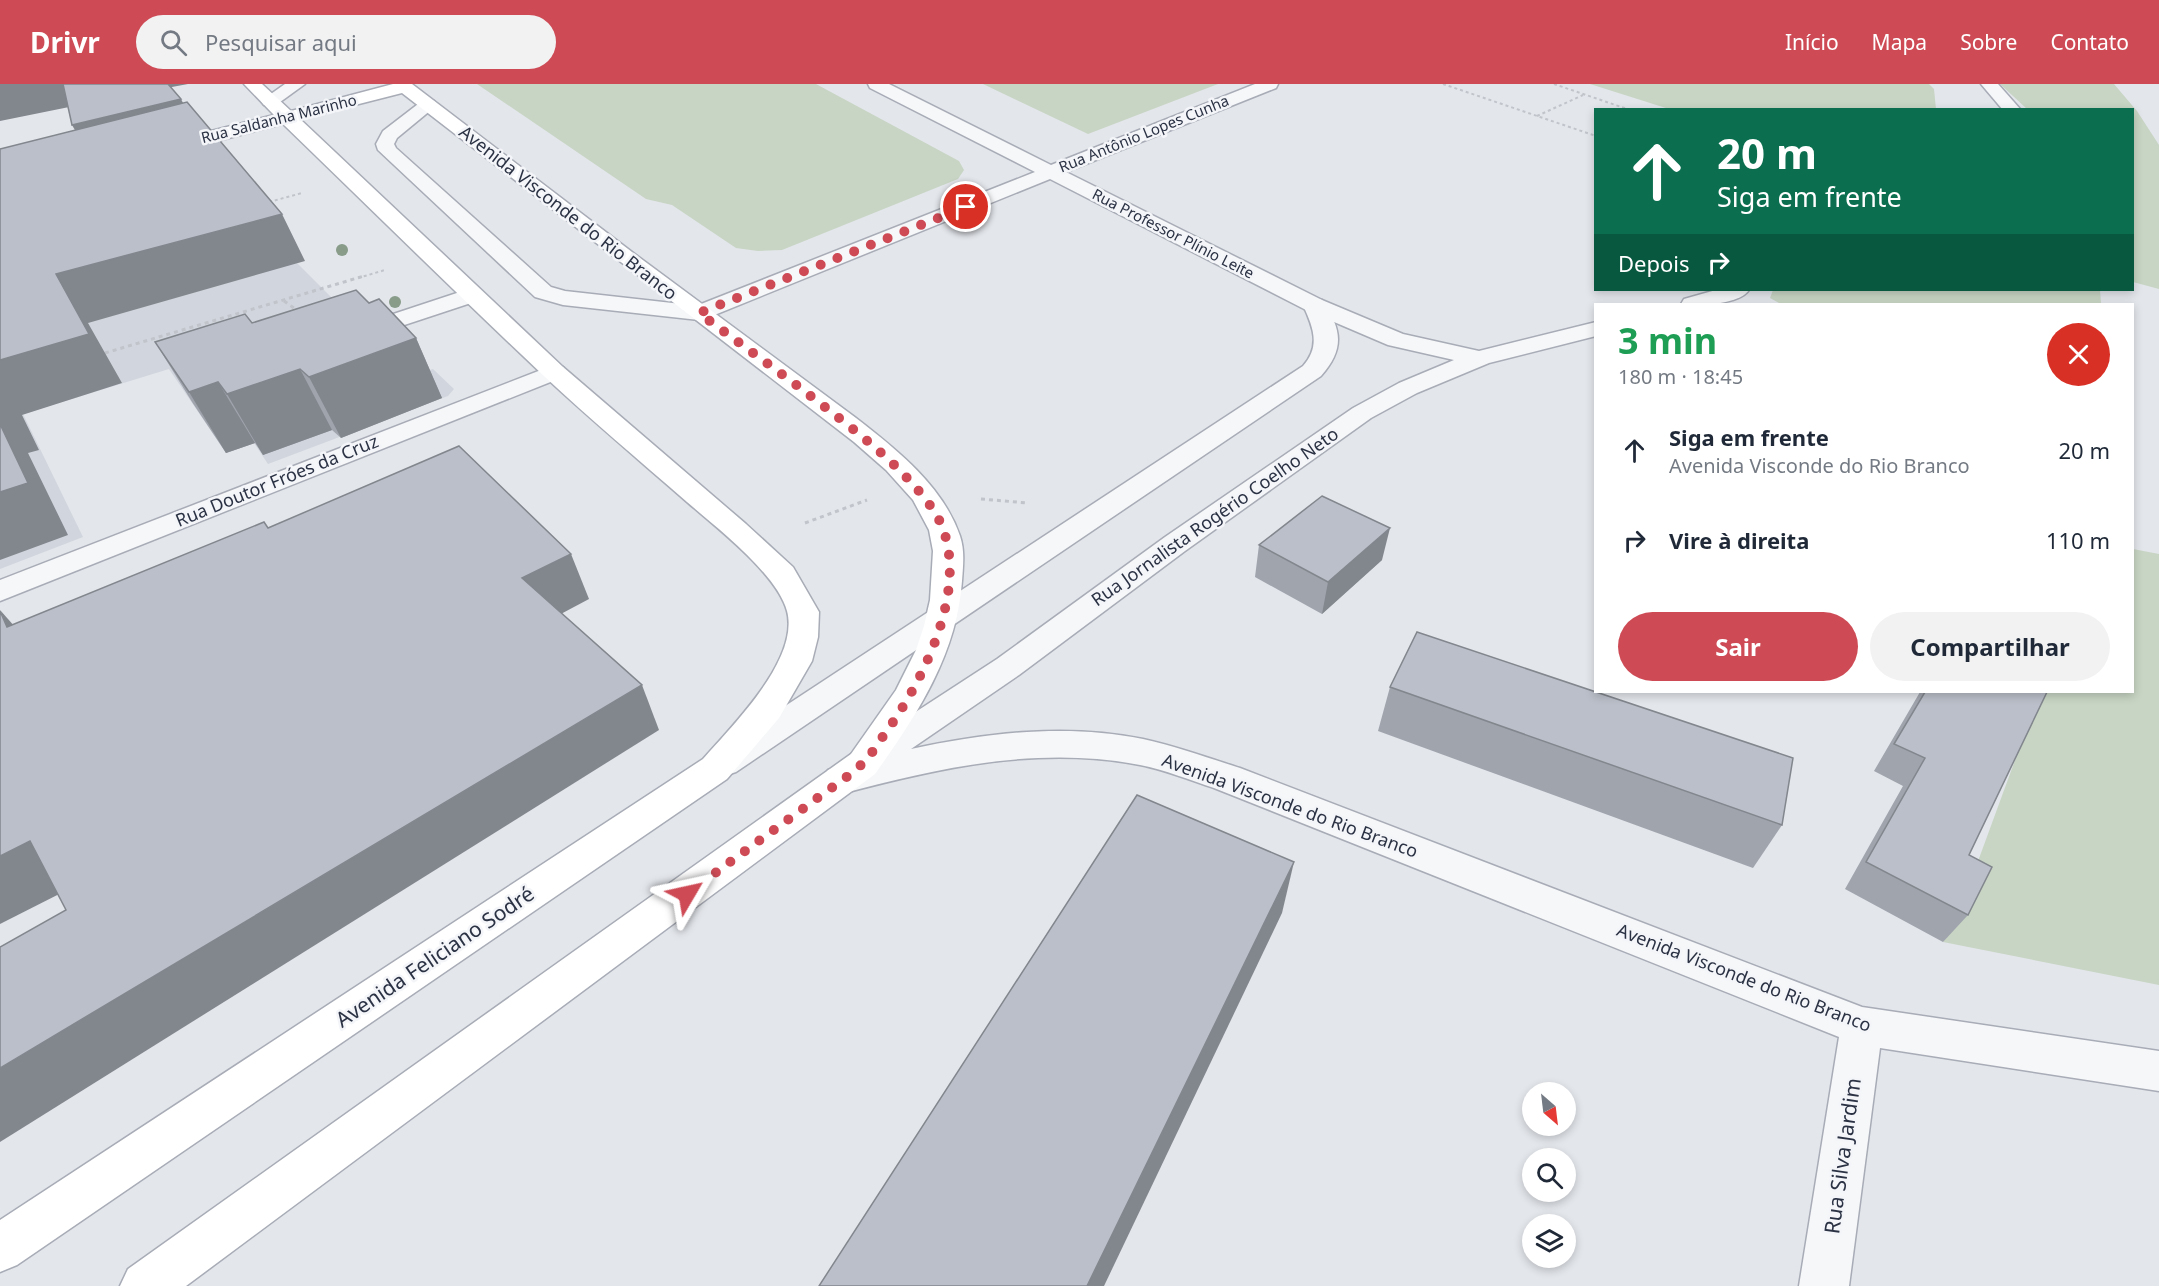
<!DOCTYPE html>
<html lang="pt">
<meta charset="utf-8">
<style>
body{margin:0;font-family:"Noto Sans",sans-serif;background:#f2f2f3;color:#1f2937;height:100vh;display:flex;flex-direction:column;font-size:22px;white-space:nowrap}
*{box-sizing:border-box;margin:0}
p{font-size:20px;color:#747a83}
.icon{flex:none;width:33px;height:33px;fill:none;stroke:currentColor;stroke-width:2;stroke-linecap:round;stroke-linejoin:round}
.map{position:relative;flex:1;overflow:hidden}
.drawer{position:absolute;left:1594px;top:219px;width:540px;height:390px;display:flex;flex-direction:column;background:#fff;border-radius:0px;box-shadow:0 3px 9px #0003}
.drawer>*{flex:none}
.hud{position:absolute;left:1594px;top:24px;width:540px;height:183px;border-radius:0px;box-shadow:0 3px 9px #0003;background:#0b6e4f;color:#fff;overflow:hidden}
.needle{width:39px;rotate:152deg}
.tools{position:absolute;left:1522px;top:998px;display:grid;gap:12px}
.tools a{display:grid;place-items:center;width:54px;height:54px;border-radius:50%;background:#fff;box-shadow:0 3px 9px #0003;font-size:30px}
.pin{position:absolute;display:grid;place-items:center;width:51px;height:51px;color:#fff;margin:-26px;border:3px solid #fff;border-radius:50%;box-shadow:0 2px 6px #0007}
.me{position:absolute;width:66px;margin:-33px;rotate:54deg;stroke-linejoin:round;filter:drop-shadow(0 0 4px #0008)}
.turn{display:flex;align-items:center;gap:21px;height:126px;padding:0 24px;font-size:27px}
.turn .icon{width:78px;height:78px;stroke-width:2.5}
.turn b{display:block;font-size:42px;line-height:51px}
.then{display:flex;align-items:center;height:57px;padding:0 24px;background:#0003;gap:12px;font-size:22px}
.round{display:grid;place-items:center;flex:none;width:63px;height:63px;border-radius:32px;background:#f2f2f3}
.overview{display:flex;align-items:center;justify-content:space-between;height:102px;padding:0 24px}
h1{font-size:36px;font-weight:700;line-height:45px;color:#1e9e55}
.button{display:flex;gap:12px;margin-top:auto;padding:12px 24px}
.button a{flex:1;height:69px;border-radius:36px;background:#ce4b56;color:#fff;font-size:24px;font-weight:700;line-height:69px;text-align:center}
.button a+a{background:#f2f2f3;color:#1f2937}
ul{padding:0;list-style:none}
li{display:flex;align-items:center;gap:18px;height:90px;padding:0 24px}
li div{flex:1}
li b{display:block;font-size:22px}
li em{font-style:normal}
header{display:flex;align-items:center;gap:36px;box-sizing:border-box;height:84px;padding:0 30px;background:#ce4b56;color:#fff}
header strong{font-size:28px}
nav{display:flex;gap:33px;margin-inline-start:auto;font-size:21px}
.search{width:420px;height:54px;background:#f2f2f3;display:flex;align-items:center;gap:15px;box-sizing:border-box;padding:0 21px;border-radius:33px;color:#747a83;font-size:22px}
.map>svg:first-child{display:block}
</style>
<header>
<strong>Drivr</strong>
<div class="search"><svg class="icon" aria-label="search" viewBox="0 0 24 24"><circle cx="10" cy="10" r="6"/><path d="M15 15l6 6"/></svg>Pesquisar aqui</div>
<nav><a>Início</a><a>Mapa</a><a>Sobre</a><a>Contato</a></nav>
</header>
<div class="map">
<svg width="2159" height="1202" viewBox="0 0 2159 1202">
<rect width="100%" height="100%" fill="#e3e6eb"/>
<path fill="#d1d5dd" d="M0 145 297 179 365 247 426 287 433 285 454 305 448 312 268 380 254 359 226 369 169 285 23 330 83 453 0 485Z"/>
<g fill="#c8d5c4">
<path d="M477 0H816L959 77 964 86 958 95 782 166 758 167 736 164 672 121 646 115Z"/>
<path d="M983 0H1218L1088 50Z"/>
<path d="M1590 0H1929L1934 5 1936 25H1669Z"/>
<path d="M2000 0H2114L2137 27 2159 61V205L2133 198V26L2027 25Z"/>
<path d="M1773 206H2100L2101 220H1781L1770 214Z"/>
<path d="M2133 465 2159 470V901L1943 858 1966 810 2040 608H2133Z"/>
</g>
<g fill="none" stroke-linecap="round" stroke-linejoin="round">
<defs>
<g id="service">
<path d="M285 0H305L276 21H264L261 17Z"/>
<path d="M428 16 434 17 437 21 397 54 394 60 396 64 551 203 565 207 699 222 707 224 711 229 707 234 699 236 563 221 535 213 378 66 376 60 383 47 422 17Z"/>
<path d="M472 204 480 206 483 211 480 216 365 254 357 252 353 247 357 242Z"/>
<path d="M1314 214 1322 216C1342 245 1345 265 1321 292L736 688 724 692 712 688 706 679 712 670 1303 282C1321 262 1313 243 1303 221L1306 216Z"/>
</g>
<g id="minor">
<path d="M868 0H889L1051 81 1255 0H1278L1276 4 1066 88 1322 216 1403 250 1479 267 1596 238V252L1489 279 1417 309 1371 334 1185 467 1019 591 911 665C987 649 1066 639 1143 655 1176 662 1208 674 1240 684L1862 923 2159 967V1007L1880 964 1849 1202H1799L1839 953 1214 704C1190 696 1165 686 1140 681 1039 661 938 684 841 710L828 706 823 696 828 686 846 681 851 670 997 575 1165 453 1353 324 1399 299 1454 276 1388 261 1306 226 1050 95 707 234 699 236 691 234 687 229 691 224 1035 88 870 4Z"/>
<path d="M1981 0H1998L2021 26H2003Z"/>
<path d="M1716 206H1749C1739 221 1697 222 1681 220L1684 215Z"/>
</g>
<path id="tertiary" d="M554 281 563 283 566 288 563 293 0 517V496Z"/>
<path id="secondary" d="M244 0H262L291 27 393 0H412L632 168 856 334C896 365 943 402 960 452 965 467 963 482 962 497 957 570 917 631 875 690L186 1202H120L128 1185 851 670 896 606 916 566 924 542 930 516 933 467 929 446 913 416 886 386 854 358 402 9 300 35 563 283 746 440 793 483 819 528 818 553 812 577 779 634 727 695 17 1181 0 1188V1136L703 675C732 642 800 575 787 527 777 490 716 443 687 418 639 376 590 335 544 292 456 209 370 124 283 40L171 69 164 67 162 63 164 59 274 31Z"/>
</defs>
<use href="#service" stroke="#a8acb6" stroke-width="3"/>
<use href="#minor" stroke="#a8acb6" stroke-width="3"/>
<use href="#tertiary" stroke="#a8acb6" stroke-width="3"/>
<use href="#secondary" stroke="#a8acb6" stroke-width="3"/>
<g stroke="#c1c4ca" stroke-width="2" stroke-dasharray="3 3" stroke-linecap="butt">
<path d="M1443 0 1596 52"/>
<path d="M1554 0 1630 26"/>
<path d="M1537 32 1583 11"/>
<path d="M269 118 302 109"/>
<path d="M358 194 385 186"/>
</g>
<g stroke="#c1c4ca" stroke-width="3" stroke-dasharray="4 4" stroke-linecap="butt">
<path d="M284 217 298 227"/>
<path d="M105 269 364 192"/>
<path d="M981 415 1028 419"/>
<path d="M805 439 867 416"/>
</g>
<use href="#service" fill="#f6f7f9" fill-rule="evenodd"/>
<use href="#minor" fill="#f6f7f9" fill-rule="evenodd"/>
<use href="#tertiary" fill="#f6f7f9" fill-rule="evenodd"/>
<use href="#secondary" fill="#fff" fill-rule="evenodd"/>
</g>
<g fill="#889c89">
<circle cx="342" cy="166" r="6"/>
<circle cx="395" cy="218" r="6"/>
</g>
<g fill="#a0a4ad">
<path d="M252 239 416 254 442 314 341 354 332 346 263 371 255 359 226 369 192 318 155 258Z"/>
<path d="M1259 461 1382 476 1322 530 1255 493Z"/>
<path d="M1390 603 1782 741 1753 784 1378 647Z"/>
<path d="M1920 608H2047L1969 771 1968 831 1943 858 1845 805 1903 702 1874 687Z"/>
</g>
<g fill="#82868d">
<path d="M0 0H67L79 21 0 37Z"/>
<path d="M159 0H188L161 5Z"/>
<path d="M181 15 198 48 92 75 72 41Z"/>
<path d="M282 130 305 177 88 239 122 299 22 331 39 366 28 369 68 451 0 476V276L56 190Z"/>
<path d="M416 254 442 314 341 354 309 293Z"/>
<path d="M300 285 332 346 263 371 227 310Z"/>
<path d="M218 298 255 359 226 369 189 308Z"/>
<path d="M1390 444 1382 476 1322 530 1328 498Z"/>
<path d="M571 470 589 515 542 540 522 494Z"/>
<path d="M0 526 39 570 7 543Z"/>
<path d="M642 601 659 646 0 1058V984Z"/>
<path d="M30 757 77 801 0 840V772Z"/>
<path d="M1294 778 1282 829 1104 1202H1087Z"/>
</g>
<g fill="#babfc9" stroke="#82868d" stroke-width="1.5">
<path d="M63 0H168L181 15 72 41Z"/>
<path d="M187 18 282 130 56 190 89 250 0 276V65Z"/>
<path d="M356 206 369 219 379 215 416 254 309 293 300 285 227 310 218 298 189 308 155 258 245 230 252 239Z"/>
<path d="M0 340 28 399 0 408Z"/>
<path d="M459 362 571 470 522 494 642 601 0 984V863L66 826 30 757 0 772V527L7 543 264 438 268 444Z"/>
<path d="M1322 412 1390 444 1328 498 1259 461Z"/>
<path d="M1417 548 1793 674 1782 741 1390 603Z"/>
<path d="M1925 608H2047L1969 771 1992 783 1968 831 1866 778 1925 674 1894 660Z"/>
<path d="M1137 711 1294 778 1087 1202H819Z"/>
</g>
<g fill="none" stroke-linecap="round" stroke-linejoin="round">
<path stroke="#ce4b56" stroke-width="10" stroke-dasharray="0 18" d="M687 810C727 780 767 751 808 721 825 708 846 695 862 680 871 672 877 660 884 651 925 595 978 490 932 424 904 385 867 356 830 327 787 293 743 262 699 229L966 123"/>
</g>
<g text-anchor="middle" stroke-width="5" stroke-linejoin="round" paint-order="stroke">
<g font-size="15" fill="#2b3244" stroke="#f3f5f8">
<text transform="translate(279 35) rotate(-14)" y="5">Rua Saldanha Marinho</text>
<text transform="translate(1144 50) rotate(-22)" y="5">Rua Antônio Lopes Cunha</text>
<text transform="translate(1173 150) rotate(27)" y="5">Rua Professor Plínio Leite</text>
</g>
<g font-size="18" fill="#2b3244" stroke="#f3f5f8">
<text transform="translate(568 129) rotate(38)" y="6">Avenida Visconde do Rio Branco</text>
<text transform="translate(277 397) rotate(-22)" y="6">Rua Doutor Fróes da Cruz</text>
<text transform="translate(1215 433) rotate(-35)" y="6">Rua Jornalista Rogério Coelho Neto</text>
<text transform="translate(1290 722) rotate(20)" y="6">Avenida Visconde do Rio Branco</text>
<text transform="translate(1744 894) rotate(21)" y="6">Avenida Visconde do Rio Branco</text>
</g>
<g font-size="21" fill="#2b3244" stroke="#f3f5f8">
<text transform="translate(435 873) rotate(-34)" y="7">Avenida Feliciano Sodré</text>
<text transform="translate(1843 1072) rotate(-82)" y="7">Rua Silva Jardim</text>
</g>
</g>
</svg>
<div class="tools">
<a><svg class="needle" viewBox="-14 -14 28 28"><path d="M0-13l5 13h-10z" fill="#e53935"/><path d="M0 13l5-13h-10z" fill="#747a83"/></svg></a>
<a><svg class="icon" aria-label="search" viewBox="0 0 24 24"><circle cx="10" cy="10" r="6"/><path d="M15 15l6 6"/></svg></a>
<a><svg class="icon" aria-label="layers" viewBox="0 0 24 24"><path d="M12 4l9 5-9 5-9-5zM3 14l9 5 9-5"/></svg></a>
</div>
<div class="pin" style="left:966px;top:123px;background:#d93025"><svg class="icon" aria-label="arrive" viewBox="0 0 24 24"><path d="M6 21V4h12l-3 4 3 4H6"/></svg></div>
<svg class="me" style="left:687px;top:810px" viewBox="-20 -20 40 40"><path d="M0-17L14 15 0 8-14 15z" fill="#ce4b56" stroke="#fff" stroke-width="4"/></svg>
<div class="hud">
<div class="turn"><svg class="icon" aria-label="ahead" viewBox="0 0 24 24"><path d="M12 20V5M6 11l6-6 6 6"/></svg><div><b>20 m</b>Siga em frente</div></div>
<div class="then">Depois<svg class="icon" aria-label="right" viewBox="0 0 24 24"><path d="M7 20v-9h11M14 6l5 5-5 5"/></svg></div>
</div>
<section class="drawer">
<div class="overview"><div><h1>3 min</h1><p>180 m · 18:45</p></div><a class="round" style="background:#d93025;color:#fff"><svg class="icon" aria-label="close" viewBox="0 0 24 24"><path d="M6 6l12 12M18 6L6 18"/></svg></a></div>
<ul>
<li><svg class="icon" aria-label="ahead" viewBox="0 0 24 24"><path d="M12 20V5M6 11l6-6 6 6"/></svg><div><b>Siga em frente</b><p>Avenida Visconde do Rio Branco</p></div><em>20 m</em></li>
<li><svg class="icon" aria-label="right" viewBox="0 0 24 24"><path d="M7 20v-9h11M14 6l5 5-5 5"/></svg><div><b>Vire à direita</b></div><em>110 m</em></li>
</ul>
<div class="button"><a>Sair</a><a>Compartilhar</a></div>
</section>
</div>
